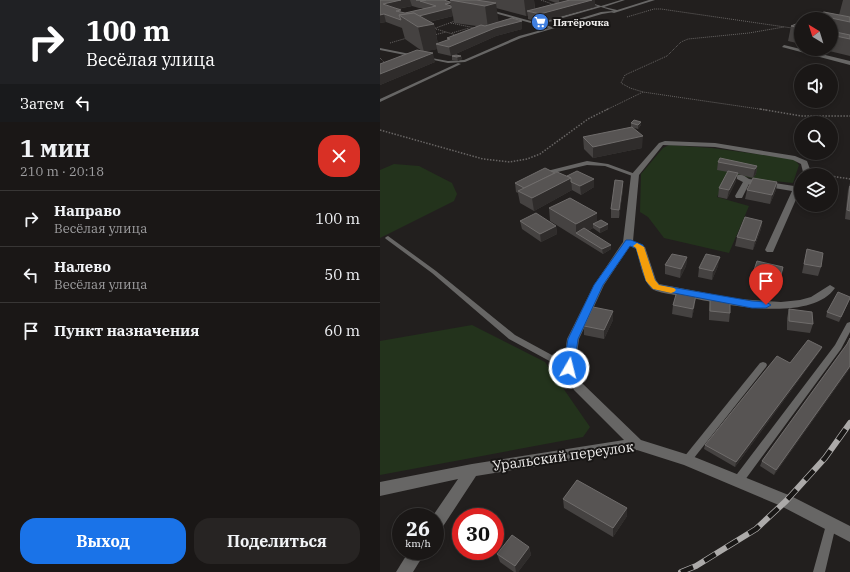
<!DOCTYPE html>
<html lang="ru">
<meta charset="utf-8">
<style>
body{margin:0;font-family:"IBM Plex Serif",serif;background:#272423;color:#f1f3f6;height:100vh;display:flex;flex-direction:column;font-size:15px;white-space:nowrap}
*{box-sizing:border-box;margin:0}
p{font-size:13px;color:#9f9fa1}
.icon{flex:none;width:22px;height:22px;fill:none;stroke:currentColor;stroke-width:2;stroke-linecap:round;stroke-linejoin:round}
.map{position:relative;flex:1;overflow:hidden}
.drawer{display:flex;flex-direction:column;background:#1a1716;width:380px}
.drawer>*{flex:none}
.top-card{background:#202124;color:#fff;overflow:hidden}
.needle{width:26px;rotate:322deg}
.controls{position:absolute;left:414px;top:12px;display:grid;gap:8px}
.controls a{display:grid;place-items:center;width:44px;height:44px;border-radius:50%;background:#1a1716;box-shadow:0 2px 6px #0003,0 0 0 1px #383635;font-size:20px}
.speed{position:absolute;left:12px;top:508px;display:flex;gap:8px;font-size:20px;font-weight:700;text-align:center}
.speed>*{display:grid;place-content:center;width:52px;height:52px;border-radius:50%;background:#1a1716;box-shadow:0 2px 6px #0003,0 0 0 1px #383635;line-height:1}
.speed small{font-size:10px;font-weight:400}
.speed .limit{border:6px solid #d22;background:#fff;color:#111}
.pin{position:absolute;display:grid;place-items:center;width:34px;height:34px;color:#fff;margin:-41px -17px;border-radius:50% 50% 50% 0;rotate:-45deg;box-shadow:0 0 4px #0007}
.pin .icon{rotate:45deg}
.me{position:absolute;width:44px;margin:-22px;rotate:8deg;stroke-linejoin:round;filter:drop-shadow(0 0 3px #0008)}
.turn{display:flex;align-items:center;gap:14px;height:84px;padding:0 20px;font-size:18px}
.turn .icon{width:52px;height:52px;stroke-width:2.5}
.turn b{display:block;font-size:28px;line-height:34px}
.then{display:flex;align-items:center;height:38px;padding:0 20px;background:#0003;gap:8px;font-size:15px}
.round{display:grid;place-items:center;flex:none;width:42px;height:42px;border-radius:16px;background:#272423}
.overview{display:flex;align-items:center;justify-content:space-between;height:68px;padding:0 20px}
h1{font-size:24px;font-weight:700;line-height:30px}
.action{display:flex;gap:8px;margin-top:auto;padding:8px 20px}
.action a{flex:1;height:46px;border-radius:16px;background:#1a73e8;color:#fff;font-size:16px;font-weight:700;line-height:46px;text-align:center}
.action a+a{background:#272423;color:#f1f3f6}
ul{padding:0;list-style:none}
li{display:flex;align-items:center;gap:12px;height:56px;padding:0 20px;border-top:1px solid #383635}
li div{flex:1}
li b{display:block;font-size:15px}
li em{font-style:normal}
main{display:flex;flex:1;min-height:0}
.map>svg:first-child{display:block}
</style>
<main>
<section class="drawer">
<div class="top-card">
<div class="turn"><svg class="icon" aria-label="right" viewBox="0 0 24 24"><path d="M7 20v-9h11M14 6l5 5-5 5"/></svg><div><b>100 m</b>Весёлая улица</div></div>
<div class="then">Затем<svg class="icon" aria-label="left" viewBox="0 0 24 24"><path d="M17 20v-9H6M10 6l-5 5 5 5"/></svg></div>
</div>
<div class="overview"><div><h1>1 мин</h1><p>210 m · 20:18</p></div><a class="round" style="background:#d93025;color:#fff"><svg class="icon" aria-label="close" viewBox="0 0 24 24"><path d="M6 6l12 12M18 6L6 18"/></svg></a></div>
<ul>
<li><svg class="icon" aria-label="right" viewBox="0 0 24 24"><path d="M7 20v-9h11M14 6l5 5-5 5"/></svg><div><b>Направо</b><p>Весёлая улица</p></div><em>100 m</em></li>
<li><svg class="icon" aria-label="left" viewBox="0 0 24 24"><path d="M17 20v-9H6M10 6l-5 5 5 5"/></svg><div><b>Налево</b><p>Весёлая улица</p></div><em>50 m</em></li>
<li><svg class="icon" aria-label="arrive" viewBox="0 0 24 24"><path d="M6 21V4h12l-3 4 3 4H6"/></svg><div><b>Пункт назначения</b></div><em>60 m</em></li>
</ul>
<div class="action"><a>Выход</a><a>Поделиться</a></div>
</section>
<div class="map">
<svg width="470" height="572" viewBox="0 0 470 572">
<rect width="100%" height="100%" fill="#221f1e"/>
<g fill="#23331c">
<path d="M289 145 332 148 414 159 419 165 413 183 375 179 349 173 337 197 369 206 349 253 284 238 268 217 260 212 261 174 283 148Z"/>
<path d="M14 164 39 166 72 183 77 194 74 201 0 238V170Z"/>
<path d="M92 325 165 362 210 427 203 437 0 475V341Z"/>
</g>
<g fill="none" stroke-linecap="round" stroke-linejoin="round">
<g stroke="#686564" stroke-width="1" stroke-dasharray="1 1" stroke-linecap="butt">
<path d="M161 0 175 5"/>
<path d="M247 17 274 9H281L412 28"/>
<path d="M71 23 95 28"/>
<path d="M53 29 75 21"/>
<path d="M56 29 76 35"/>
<path d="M72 33 89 28"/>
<path d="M54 35 66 32"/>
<path d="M10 43 27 38"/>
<path d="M0 58 6 64"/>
<path d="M226 110 263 92"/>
<path d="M386 110 263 92 250 88 241 83 245 75 287 56 301 42 308 39 369 33 404 27"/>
</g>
<g stroke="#686564" stroke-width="1.5" stroke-dasharray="1.5 1.5" stroke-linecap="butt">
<path d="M380 109 421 116H470"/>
<path d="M0 130 103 159 130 162 147 159 160 154 208 119 228 109"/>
<path d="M436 174 444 175"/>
<path d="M451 176 470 179"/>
</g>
<g fill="#676665" fill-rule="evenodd">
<path d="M241 0H245L224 7 237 10V12L221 7 162 24 172 27 221 12 233 11 234 12 222 14 141 38 85 62 68 63 44 58 46 57 68 61 84 60 139 36 169 28 107 11V9L158 23 218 6 205 3V1L221 6Z"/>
<path d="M0 48 35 55 37 56 35 57 0 50Z"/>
<path d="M78 63 81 64 0 102V99Z"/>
<path d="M207 161 228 164 258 175 255 177 225 166 207 165 169 174 166 172 167 171Z"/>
<path d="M8 236 56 271 135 335 192 366 193 368 192 370 189 371 186 370 129 339 52 273 6 239 5 238 6 237Z"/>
<path d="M470 322V332L461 349 362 484 358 486 354 484 353 481 354 478 455 345 467 323Z"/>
<path d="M383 362 386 363 387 365 386 367 310 463 307 464 304 463 302 460 304 457 380 363Z"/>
<path d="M451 520 455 521 456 525 445 572H433L446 525 447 521Z"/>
</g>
<g fill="#676665" fill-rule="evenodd">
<path d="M269 0H275L234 13 231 12Z"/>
<path d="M404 45 470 61V65L402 47Z"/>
<path d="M285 141 335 143 415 156 427 161 431 172 428 175 421 176 420 175 423 172 421 164 413 160 335 147 283 145 259 175 253 241 265 247 276 280 279 284 357 299 401 302 420 300 431 297 450 285 455 288C430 324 340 304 303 296 296 295 276 293 271 288 262 279 260 261 256 249L250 246 224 285 199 339 195 368 203 384 261 440 312 456 411 496 470 526V542L401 506 304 465 257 450 96 476 60 531 55 533V517H52L78 479 0 496V482L92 464 244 440 194 390 183 368 187 339 214 285 243 242 251 175 279 143Z"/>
<path d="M357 175H363L369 179 414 186 418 177H421V188L393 252H387L385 250 412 191 369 184 362 198H356L355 196 363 182 357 179Z"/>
<path d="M29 551H46L33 572H16Z"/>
</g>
<defs>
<path id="rail" d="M301 572 316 566 376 529 406 501 445 458 470 423"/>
</defs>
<use href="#rail" stroke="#acaaa9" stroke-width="6"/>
<use href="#rail" stroke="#181615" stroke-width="4.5" stroke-dasharray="13" stroke-linecap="butt"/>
</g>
<g fill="#454241" fill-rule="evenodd">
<path d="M0 0H64L70 2V0H154L155 9 176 3 168 0H215V7L160 22 148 19V16H146L116 8 118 22 142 29 116 36 71 56 58 53 57 49 45 51 55 62 0 85V64L42 51 25 39 22 28 6 22 0 23ZM32 6 39 8H42L43 9 25 13H22L18 9ZM73 16 74 23 97 26 67 38V40L58 44 54 24 49 22Z"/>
<path d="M463 0H470V17L459 15Z"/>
<path d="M444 12 470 17V56L441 49H451V19H428Z"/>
<path d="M421 22V44L408 41 411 26Z"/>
<path d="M72 56H81L82 59 78 61 72 60Z"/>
<path d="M251 123 261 125 258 129 251 127Z"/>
<path d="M203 137 262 148 213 158 204 149Z"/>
<path d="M338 162 377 166 376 174 373 178 357 174 356 181 347 199 338 197 339 188 348 172 337 170Z"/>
<path d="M175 173 187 176 214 187 201 195 192 190 154 211 140 203 138 193 136 192 135 183Z"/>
<path d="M243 181V189L239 218H231V209Z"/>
<path d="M397 182 396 190 390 204 365 199 367 190Z"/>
<path d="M470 183V220L465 219 468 190Z"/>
<path d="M169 208 217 213V222L228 224V229L220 233 213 228 208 231 231 249 223 254 170 221Z"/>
<path d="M140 221 176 226 177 234 161 242 142 229Z"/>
<path d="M382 221 381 229 373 250 355 246 357 237Z"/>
<path d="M427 249 441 267 438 276 422 273Z"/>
<path d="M307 257 306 266 300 278 285 274V265Z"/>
<path d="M338 266 332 280 318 277 319 268Z"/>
<path d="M403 267 398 288 371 282 373 273Z"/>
<path d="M470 299 459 322 446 317 447 312Z"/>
<path d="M330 300 350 313 349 322 329 320V309Z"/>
<path d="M315 304 312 318 292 314 293 305Z"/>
<path d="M409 309 433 324 430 333 407 330V318Z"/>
<path d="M233 320 224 339 204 335V326Z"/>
<path d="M470 338V368L394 475 380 466 382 461 467 344Z"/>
<path d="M442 347 440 351 355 467 324 449 325 445 410 363Z"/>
<path d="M183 499 247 516 233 537 184 508Z"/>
<path d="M149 547 151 555 138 572H134L120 562 117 554Z"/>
</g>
<g fill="#2f2c2b">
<path d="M21 0H30L32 6 5 11 3 4Z"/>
<path d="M144 0H154L155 13 147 11 148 16H146Z"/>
<path d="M179 0H188L179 5Z"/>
<path d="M212 0H215V7L160 22V14Z"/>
<path d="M70 3 73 16 35 25 25 19 65 4Z"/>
<path d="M116 3 119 25 108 28 105 6Z"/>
<path d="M4 14 6 22 0 23V15Z"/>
<path d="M142 21V29L116 36 71 56 69 47 115 28Z"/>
<path d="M54 24 58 45 56 44 57 49 44 52 38 27Z"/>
<path d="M53 53 55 62 0 85V74Z"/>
<path d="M81 56 82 59 78 61 77 57Z"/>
<path d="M261 122V125L258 129V125Z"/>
<path d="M263 136 262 148 213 158V147Z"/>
<path d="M377 166 376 174 373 178 375 169Z"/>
<path d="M358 173 356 181 347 199 349 190Z"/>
<path d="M191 178 192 190 154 211 152 198Z"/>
<path d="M214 179V187L201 195 200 186Z"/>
<path d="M243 181V189L239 218V210Z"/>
<path d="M397 182 396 190 390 204 392 195Z"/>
<path d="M217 213V226L213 224V228L200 235 196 233V224Z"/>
<path d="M382 221 381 229 373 250 375 241Z"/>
<path d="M228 224V229L220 233V228Z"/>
<path d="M176 226 177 234 161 242 160 234Z"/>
<path d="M231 245V249L223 254 222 249Z"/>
<path d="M307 257 306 266 300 278 301 269Z"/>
<path d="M340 257 338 266 332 280 333 271Z"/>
<path d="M316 295 315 304 312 318 313 309Z"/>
<path d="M233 311V320L224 339V330Z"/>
<path d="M442 347 440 351 355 467 356 462Z"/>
<path d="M470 366V368L394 475 396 470Z"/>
<path d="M247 508V516L233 537V528Z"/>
<path d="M149 547 151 555 138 572H136L135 566Z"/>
</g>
<g fill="#575453" stroke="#6f6c6b">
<path d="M0 0H21L3 4 21 10 16 11 25 13 56 6 40 1 46 0H36H64L70 2V3L65 4 71 6V8L39 16 34 13 19 15 21 20 4 14 0 15Z"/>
<path d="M70 0H96L116 3 105 6Z"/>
<path d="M190 0H212L160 14 147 11Z"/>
<path d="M444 12 470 17V22L451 18 448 19H428Z"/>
<path d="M34 13 54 24 38 27 19 15Z"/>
<path d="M132 18 142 21 115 28 69 47 56 44 70 39 67 38 101 25 105 26Z"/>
<path d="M421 22V28L411 26Z"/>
<path d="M451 31 470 35V39L451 35Z"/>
<path d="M37 50 53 53 0 74V64Z"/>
<path d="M76 55 81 56 77 57 72 56Z"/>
<path d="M254 120 261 122 258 125 251 123Z"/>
<path d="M252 127 263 136 213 147 203 137Z"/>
<path d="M340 158 377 166 375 169 338 162Z"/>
<path d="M165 168 175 173 144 188 135 183Z"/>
<path d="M197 171 214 179 200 186 191 182V178L187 176Z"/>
<path d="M348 171 358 173 349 190 339 188Z"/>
<path d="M177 172 191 178 152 198 138 191Z"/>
<path d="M373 178 397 182 392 195 367 190Z"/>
<path d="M235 180 243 181 239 210 231 209Z"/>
<path d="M470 186V211L467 210Z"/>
<path d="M190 198 217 213 196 224 169 208Z"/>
<path d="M156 213 176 226 160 234 140 221Z"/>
<path d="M365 217 382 221 375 241 357 237Z"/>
<path d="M221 220 228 224 220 228 213 224Z"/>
<path d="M204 228 231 245 222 249 196 233Z"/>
<path d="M427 249 443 253 441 267 424 264Z"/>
<path d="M292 254 307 257 301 269 285 265Z"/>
<path d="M326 254 340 257 333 271 319 268Z"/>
<path d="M377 261 403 267 400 279 373 273Z"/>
<path d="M297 291 316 295 313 309 293 305Z"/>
<path d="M458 292 470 297V298L461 317 447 312Z"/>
<path d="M330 300 350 301V313L330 311Z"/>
<path d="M213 307 233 311 224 330 204 326Z"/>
<path d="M409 309 432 312 433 324 409 321Z"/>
<path d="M470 338V366L396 470 382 461 467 344Z"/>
<path d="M428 340 442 347 356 462 325 445 397 356 410 363Z"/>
<path d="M197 480 247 508 233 528 183 499Z"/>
<path d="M132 535 149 547 135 566 117 554Z"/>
</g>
<path fill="#1a73e8" stroke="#114b97" d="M246 240H251L263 245 275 280 279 285 372 301 386 302 391 305 386 308H372L273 289 266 281 256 248 250 246 223 285 198 339 194 368 193 371H185L183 368 188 339 214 285Z"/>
<path fill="#f59e0b" d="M257 243 264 247 275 280 279 285 294 288 296 290 294 292 291 293 273 289 266 281 256 248 253 246Z"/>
<defs>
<symbol id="supermarket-disc" viewBox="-11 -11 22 22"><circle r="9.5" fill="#3f7fe0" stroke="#181615"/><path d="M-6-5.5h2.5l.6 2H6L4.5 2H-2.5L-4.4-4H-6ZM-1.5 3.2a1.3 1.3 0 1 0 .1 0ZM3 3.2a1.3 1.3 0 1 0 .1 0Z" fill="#fff"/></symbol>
</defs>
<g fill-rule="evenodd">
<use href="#supermarket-disc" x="150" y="12" width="20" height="20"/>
</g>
<g text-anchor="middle" stroke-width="4" stroke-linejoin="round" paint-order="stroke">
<g font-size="10" font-weight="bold" fill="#efedec" stroke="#181615" text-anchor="start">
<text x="173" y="26">Пятёрочка</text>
</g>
<g font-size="14" fill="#efedec" stroke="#181615">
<text transform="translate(183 456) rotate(-8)" y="5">Уральский переулок</text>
</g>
</g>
</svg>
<div class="controls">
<a><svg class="needle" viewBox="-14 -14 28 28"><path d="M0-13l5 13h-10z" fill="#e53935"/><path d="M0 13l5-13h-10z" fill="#9f9fa1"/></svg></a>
<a><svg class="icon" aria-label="sound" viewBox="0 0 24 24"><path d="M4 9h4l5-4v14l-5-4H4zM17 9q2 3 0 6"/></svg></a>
<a><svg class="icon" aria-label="search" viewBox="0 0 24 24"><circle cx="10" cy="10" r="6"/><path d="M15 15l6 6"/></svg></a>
<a><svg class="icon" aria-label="layers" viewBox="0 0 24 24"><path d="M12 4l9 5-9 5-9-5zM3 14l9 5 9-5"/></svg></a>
</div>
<div class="speed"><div>26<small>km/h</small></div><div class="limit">30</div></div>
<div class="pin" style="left:386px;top:305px;background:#d93025"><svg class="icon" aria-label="arrive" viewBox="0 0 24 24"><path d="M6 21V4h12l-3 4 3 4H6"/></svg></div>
<svg class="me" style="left:189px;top:368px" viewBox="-20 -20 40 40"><circle r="17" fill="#1a73e8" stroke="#fff" stroke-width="3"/><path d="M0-11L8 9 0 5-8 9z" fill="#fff"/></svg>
</div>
</main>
